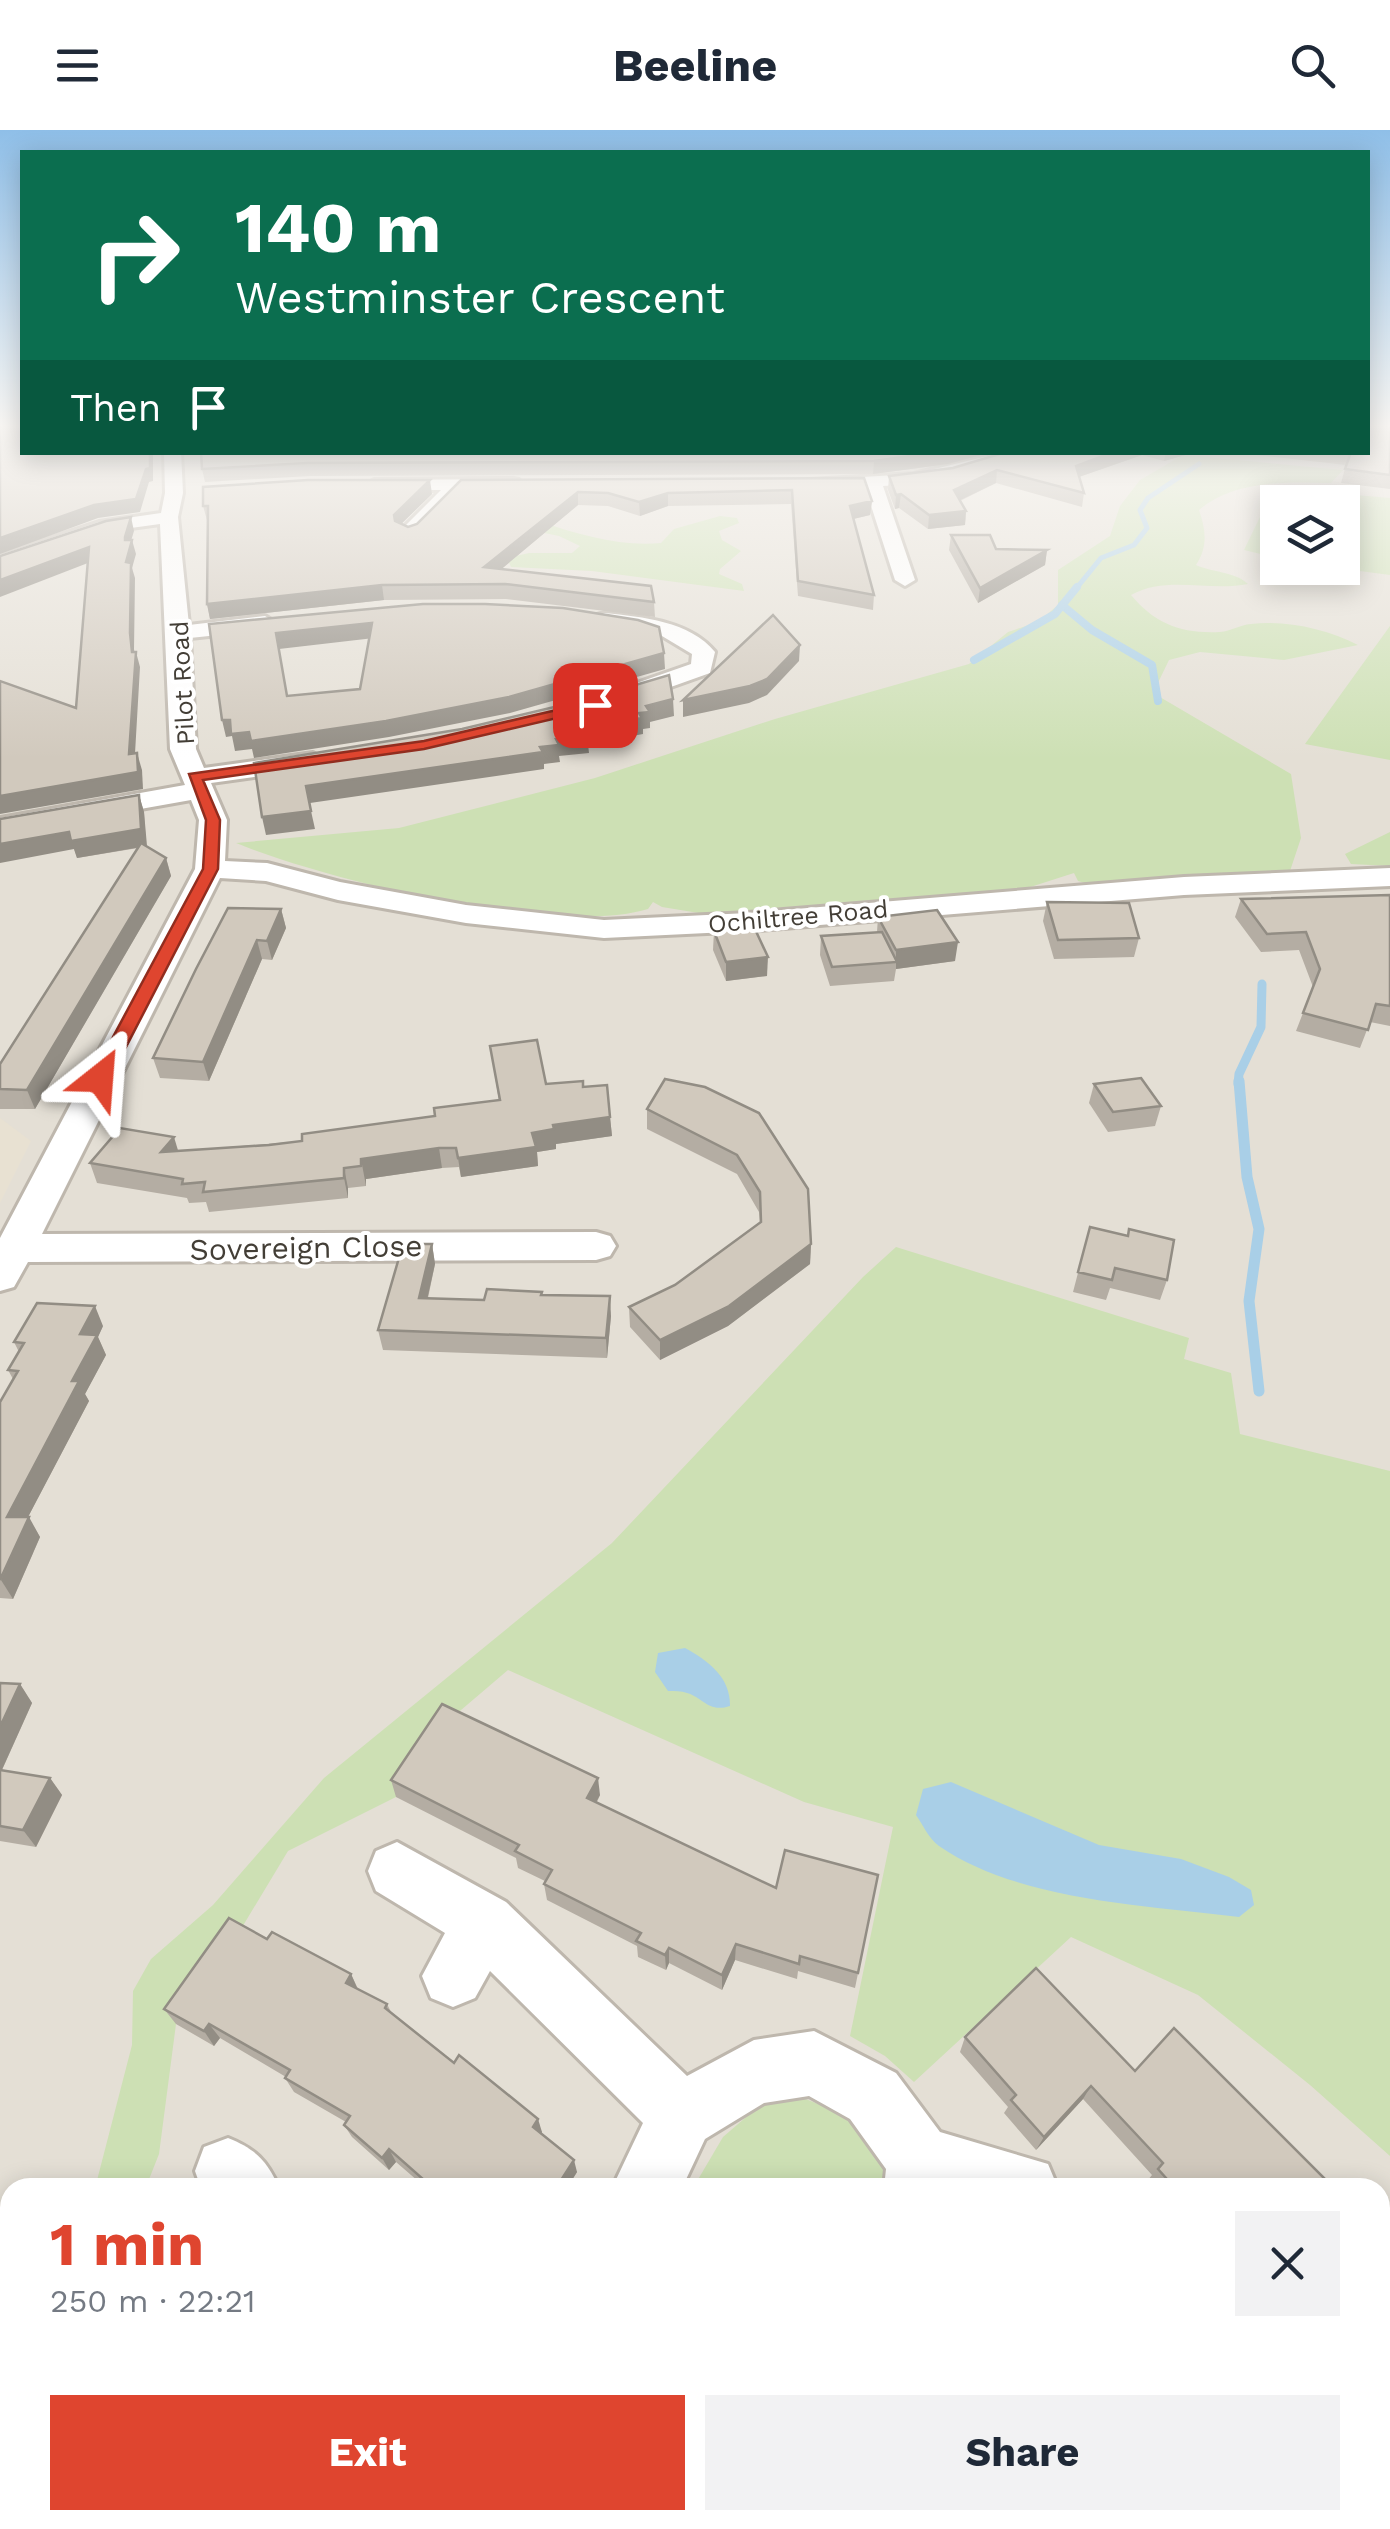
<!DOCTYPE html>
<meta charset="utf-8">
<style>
body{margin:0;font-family:"Work Sans",sans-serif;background:#f2f2f3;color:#1f2937;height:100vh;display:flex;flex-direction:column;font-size:38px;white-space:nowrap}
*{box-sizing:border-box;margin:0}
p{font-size:32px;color:#747a83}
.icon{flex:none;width:55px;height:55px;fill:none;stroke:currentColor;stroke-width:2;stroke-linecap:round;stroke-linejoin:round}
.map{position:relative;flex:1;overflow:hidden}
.drawer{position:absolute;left:0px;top:2048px;width:1390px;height:352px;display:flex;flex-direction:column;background:#fff;border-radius:30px 30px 0 0;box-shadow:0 5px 25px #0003}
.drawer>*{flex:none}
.top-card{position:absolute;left:20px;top:20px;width:1350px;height:305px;border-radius:0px;box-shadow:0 5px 25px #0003;background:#0b6e4f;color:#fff;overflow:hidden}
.fabs{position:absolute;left:1260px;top:355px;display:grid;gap:20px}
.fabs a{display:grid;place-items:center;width:100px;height:100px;border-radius:0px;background:#fff;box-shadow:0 5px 25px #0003;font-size:50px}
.pin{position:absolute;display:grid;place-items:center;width:85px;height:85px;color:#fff;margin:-42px;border-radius:20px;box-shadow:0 5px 15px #0006}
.me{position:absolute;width:110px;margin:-55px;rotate:28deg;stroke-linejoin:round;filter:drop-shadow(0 0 8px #0008)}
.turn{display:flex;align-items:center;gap:35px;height:210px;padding:0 50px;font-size:45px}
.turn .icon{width:130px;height:130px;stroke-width:2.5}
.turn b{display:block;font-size:70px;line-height:85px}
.then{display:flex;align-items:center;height:95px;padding:0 50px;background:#0003;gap:20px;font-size:38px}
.round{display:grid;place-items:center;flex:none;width:105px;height:105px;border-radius:0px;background:#f2f2f3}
.summary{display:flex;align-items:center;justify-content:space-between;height:170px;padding:0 50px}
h1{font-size:60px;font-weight:700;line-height:75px;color:#df452f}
.cta{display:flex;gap:20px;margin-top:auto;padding:20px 50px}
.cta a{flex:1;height:115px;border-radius:0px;background:#df452f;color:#fff;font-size:40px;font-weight:700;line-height:115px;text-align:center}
.cta a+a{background:#f2f2f3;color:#1f2937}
header{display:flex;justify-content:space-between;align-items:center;height:130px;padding:0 50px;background:#fff;font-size:45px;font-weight:700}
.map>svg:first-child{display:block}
</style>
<header><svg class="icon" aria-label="menu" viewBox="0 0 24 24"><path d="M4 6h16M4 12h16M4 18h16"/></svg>Beeline<svg class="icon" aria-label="search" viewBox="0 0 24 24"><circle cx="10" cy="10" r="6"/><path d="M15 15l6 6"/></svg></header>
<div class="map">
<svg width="1390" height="2399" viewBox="0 0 1390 2399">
<rect width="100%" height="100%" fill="#f1ede6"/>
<path fill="#e4dfd5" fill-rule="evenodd" d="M0 293 22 322H1368L1390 293V2399H0ZM1278 372H1342V438H1278ZM10 2058H1380V2390H10Z"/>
<path fill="#e8e1d2" d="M0 988 31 1011 0 1073Z"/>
<g fill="#cde0b4">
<path d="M1183 325 1343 340 1331 353C1286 352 1234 350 1199 380 1206 400 1208 417 1196 435 1213 443 1234 441 1248 454 1209 462 1167 445 1131 465 1155 494 1182 504 1220 502 1231 501 1240 495 1251 494 1286 490 1327 499 1358 515L1284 530 1200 522 1169 530 1153 563 1291 644 1301 708 1290 741 1095 756 1078 751 1074 743 1021 760 711 785 662 777 653 772 648 779C556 807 327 750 236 713L399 698 595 648 775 589 969 534 1008 502 1038 492 1058 475V440L1110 406 1120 376 1140 350Z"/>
<path d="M1274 358 1390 368V445L1337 438H1342V372H1278L1277 428 1244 420Z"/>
<path d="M720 386 737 388 739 393 719 401 722 410 741 421 720 439 719 444 742 454 744 461 592 441 511 437 507 428 529 423H572L580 416 559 406 525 399 542 392C579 405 622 417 661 413L674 399Z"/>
<path d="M1390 496V630L1305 614Z"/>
<path d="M1390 702V736L1351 734 1345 724Z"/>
<path d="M896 1117 1189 1208 1184 1229 1231 1243 1240 1304 1390 1341V2026L1310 1955 1198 1865 1071 1807 914 1952 885 1926 850 1906 893 1697 804 1672 508 1540 447 1592 396 1667 288 1721 238 1804 176 1894 159 2024 146 2057 95 2058 132 1915 133 1861 151 1829 213 1775 324 1648 612 1413 863 1147Z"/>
<path d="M803 1968 849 1986 879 2017 887 2057 693 2058 723 2007 760 1975Z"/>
<path d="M436 2390H747L744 2399H431Z"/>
</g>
<g fill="#a9cfe7">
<path d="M685 1518C707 1530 731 1547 730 1576 708 1583 704 1568 687 1563 681 1561 675 1561 668 1561L655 1542 658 1523Z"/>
<path d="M951 1652 1099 1715 1181 1729 1229 1747 1251 1760 1254 1775 1239 1787C1145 1775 1019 1771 939 1716 929 1709 923 1695 916 1685L923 1659Z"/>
</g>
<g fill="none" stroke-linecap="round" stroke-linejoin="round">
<path stroke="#a9cfe7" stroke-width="5" d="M1075 460 1101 428 1134 415 1147 398 1140 380 1148 368 1199 334"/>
<g stroke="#a9cfe7" stroke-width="8">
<path d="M1062 475 1092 500 1152 535 1158 571"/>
<path d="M974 530 1055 484 1077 457"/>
</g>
<path stroke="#a9cfe7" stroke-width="9" d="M1238 954 1239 944 1261 897 1262 854"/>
<path stroke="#a9cfe7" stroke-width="11" d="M1239 951 1247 1047 1259 1099 1249 1171 1259 1261"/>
<defs>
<g id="street">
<path d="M164 322H181L183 363 178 387 189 495 265 486 276 493 265 500 190 508 196 619 204 638 313 623 326 631 313 639 211 653 227 690 225 731 267 733 340 752 466 775 604 790 748 783 1184 747 1390 738V756L1184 765 748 801 604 808 466 793 338 770 266 751 220 748 42 1104 596 1102 610 1106 616 1116 610 1126 596 1130 28 1132 14 1157 0 1161V1108L195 739 199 690 191 670 0 704V688L185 655 170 619 160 394 109 401 0 438V425L99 392 161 383 165 363Z"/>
<path d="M1004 322H1036L914 354 883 356 915 450 905 456 895 450 865 357 809 360 800 355 809 350 914 344Z"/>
<path d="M513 349 519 350V358L461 360 416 406 409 408 399 402 441 360H374L365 355 374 350Z"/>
<path d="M605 483C642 487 690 491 715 522L710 543 626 573H608L605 568 608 563 691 534 692 524 662 506 597 495 594 490 597 485Z"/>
<path d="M397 1712 506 1772 687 1946 754 1910 814 1901 896 1943 940 2002 1048 2034 1058 2058H884L886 2039 850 1989 809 1966 764 1973 705 2009 682 2058H612L643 1993 490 1841 475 1868 453 1877 431 1868 422 1846 445 1803 376 1761 368 1741 376 1721Z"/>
<path d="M228 2008C255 2019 267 2030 279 2058H201L195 2041 204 2017Z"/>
<path d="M1380 2300 1390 2304V2386L1380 2382Z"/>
<path d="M746 2390H824L820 2399H742Z"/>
</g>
</defs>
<use href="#street" stroke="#beb7ad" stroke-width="6"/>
<use href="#street" fill="#fff" fill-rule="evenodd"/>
</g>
<g fill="#b4ada3">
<path d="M1390 293V359L1341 353 1346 335 1230 322H1368Z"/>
<path d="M201 322H991L948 334 873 344 310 346 205 352 202 339Z"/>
<path d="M1005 322H1196L1164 331 1142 325 1079 347 1084 363 1082 377 996 353 960 371 966 381 965 395 928 399 899 378 895 379 888 360 889 346 953 338Z"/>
<path d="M864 348 872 371 870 385 853 389 874 465 873 480 798 466 791 374 668 376 640 386 608 376 578 375 501 439 654 472 655 487 506 469 384 470 210 489 207 474 208 390H207L203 376 432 364 401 394 408 397 417 394 461 350Z"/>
<path d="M951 405 996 419 1047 420 1045 435 978 473 949 420Z"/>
<path d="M139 665 144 682 146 716 166 728 171 746 35 979H0V934L138 718 77 728 74 719Z"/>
<path d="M1390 765V896L1370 892 1360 918 1296 901 1313 857 1299 820 1261 822 1235 787 1241 769Z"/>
<path d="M1047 772 1139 808 1134 827 1054 829 1043 791Z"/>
<path d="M281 779 286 798 272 830 262 829 209 951 160 948 153 928Z"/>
<path d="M878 787 955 831 896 839 894 851 830 856 820 825 821 806 877 802Z"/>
<path d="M714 801 767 846 726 851 713 820Z"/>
<path d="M490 916 546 954 583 957 610 987 612 1006 556 1014V1019L537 1022 538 1036 461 1047 459 1037 442 1038 366 1049V1056L348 1058V1068L209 1082 206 1072 189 1073 187 1068 97 1053 90 1033 179 1021 302 1011 435 986 499 971Z"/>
<path d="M1094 954 1161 976 1155 996 1108 1002 1089 973Z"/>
<path d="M705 957 811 1114 810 1134 728 1196 660 1230 630 1197 629 1177 675 1155 760 1093 759 1082 737 1044 647 999V979Z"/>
<path d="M1090 1097 1167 1150 1160 1170 1110 1158 1106 1170 1073 1162Z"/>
<path d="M432 1114 435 1134 428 1168 484 1170 611 1186 607 1228 383 1220 378 1200Z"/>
<path d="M103 1196 98 1207 106 1225 85 1264 89 1271 28 1387 40 1407 13 1469 0 1468V1272L13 1249 8 1240 19 1222 14 1212Z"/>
<path d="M0 1553 20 1554 32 1573 2 1640 50 1648 62 1665 36 1717 0 1711Z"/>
<path d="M391 1650 600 1665 597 1672 776 1758 878 1745 855 1858 798 1841 797 1849 735 1830 722 1860 669 1833 666 1840 638 1827 637 1816 547 1770 544 1754 545 1751 518 1738 516 1728 396 1667Z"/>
<path d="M267 1809 351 1844 358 1859 387 1874 391 1882 542 2002 541 2004 577 2042 567 2058H426L396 2032 389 2040 352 2007 344 1995 346 1992 294 1962 285 1948 286 1947 220 1908 214 1916 176 1894 164 1879Z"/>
<path d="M965 1907 1135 1941 1334 2058H1153L1147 2051 1152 2045 1083 1969 1036 2020 1004 1983 1008 1977 960 1922Z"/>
<path d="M1380 2104 1390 2114V2300L1383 2297 1380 2298Z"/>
</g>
<g fill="#928d84">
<path d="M150 322H153V351L149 352 140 382 98 388 0 424V408Z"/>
<path d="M939 322H991L948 334 873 344 874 331Z"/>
<path d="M1114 322H1143L1142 325 1073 349 1076 336Z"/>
<path d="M1166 322H1196L1164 331Z"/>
<path d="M997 340 996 353 952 374 954 360Z"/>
<path d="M430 350 432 364 396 399 394 385Z"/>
<path d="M578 362V375L486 452 484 437Z"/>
<path d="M668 363V376L640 386 639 372Z"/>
<path d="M901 364 899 378 895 379 896 365Z"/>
<path d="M872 371 870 385 849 390 850 376Z"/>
<path d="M966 381 965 395 928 399 929 385Z"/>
<path d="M131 387 134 401 128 421 125 407Z"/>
<path d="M132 410 136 424 132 438 135 448 134 519 135 528 136 522 140 537 134 641 129 624 132 522 126 432Z"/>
<path d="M89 417 93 431 0 467V450Z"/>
<path d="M1047 420 1045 435 978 473 980 458Z"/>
<path d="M382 455 384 470 210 489 207 474Z"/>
<path d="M372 493 374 508 279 519 276 503Z"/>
<path d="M800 515 799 531 767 565 749 573 683 587V570Z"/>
<path d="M664 523 665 539 510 583 389 607 254 628 252 619 235 621 232 606 226 607 222 590Z"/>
<path d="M673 569 674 586 650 592V598L643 599V604L588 614 589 623 559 626 560 632 544 634V639L310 673 306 656 540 617 584 598 639 583 646 576Z"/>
<path d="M137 623 142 640 143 659 0 684V666Z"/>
<path d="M139 665 144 682 147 716 77 728 74 719 0 733V714Z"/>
<path d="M311 681 315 699 266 705 262 687Z"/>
<path d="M166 728 171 746 35 979 27 960Z"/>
<path d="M281 779 286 798 272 830 267 811Z"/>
<path d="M257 810 262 829 209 951 203 932Z"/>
<path d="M958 812 955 831 896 839V820Z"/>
<path d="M768 827 767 846 726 851V832Z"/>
<path d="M610 987 612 1006 556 1014V1019L537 1022 538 1036 461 1047 458 1028 553 995Z"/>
<path d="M174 1007 180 1027 161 1022Z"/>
<path d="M439 1018 442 1038 366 1049V1056L361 1029Z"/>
<path d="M344 1038 348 1058V1068L344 1048Z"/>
<path d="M432 1114 435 1134 423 1188 419 1168Z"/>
<path d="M811 1114 810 1134 728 1196 660 1230V1210Z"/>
<path d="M610 1166 611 1186 607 1228 606 1208Z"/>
<path d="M95 1176 103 1196 98 1207 106 1225 85 1264 89 1271 18 1406 7 1387 72 1251 80 1204Z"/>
<path d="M29 1387 40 1407 13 1469 1 1450Z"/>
<path d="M20 1554 32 1573 0 1644V1597Z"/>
<path d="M50 1648 62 1665 36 1717 23 1700Z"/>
<path d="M598 1648 600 1665 589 1685 587 1668Z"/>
<path d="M736 1814 735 1830 722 1860V1845Z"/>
<path d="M669 1818V1833L666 1840 665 1825Z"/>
<path d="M351 1844 358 1860 346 1853Z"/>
<path d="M209 1894 220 1908 214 1916 204 1901Z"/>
<path d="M1091 1956 1083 1969 1036 2020 1044 2007Z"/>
<path d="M538 1989 542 2002 536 2010 533 1997Z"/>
<path d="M389 2019 396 2032 389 2040 382 2028Z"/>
<path d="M574 2030 577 2042 567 2058H556Z"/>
<path d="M426 2390H428L433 2395 431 2399H421Z"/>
</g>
<g fill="#d1c9bd" stroke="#928d84" stroke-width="2.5" fill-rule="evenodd">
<path d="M0 293H22V322H150V338L146 339 136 369 94 375 0 408Z"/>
<path d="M1368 293H1390V345L1345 339 1351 322H1368Z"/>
<path d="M201 322H939L874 331 307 333 202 339Z"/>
<path d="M1006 322H1114L1076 336 1084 363 997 340 954 360 966 381 929 385 901 364 896 365 889 346 953 338Z"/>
<path d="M864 348 872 371 850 376 874 465 798 451 792 360 668 363 639 372 608 363 578 362 484 437 651 456 654 472 505 454 382 455 207 474 208 376H203V357L308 350H430L394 385 395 391 408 397 417 394 461 350Z"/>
<path d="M131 387 125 407V410H132L126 432 131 433 130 503 132 522H136L129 624 137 623 138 642 0 666V551L76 578 89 417 0 450V426L106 391Z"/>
<path d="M951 405H990L996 419 1047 420 980 458Z"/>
<path d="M423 474H485L563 478 638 490 659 497 664 523 509 567 386 591 251 611 249 602 231 604 230 590H222L209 494ZM372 493 360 559 287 566 276 503Z"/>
<path d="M773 485 800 515 767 549 750 556 683 570Z"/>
<path d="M669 545 673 569 646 576 650 582 639 583 642 588 584 598 588 606 556 609 559 615 540 617 543 622 306 656 311 681 262 687 254 633 462 599 588 569Z"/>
<path d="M139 665 141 699 71 711 69 702 0 714V689Z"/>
<path d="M141 713 166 728 27 960 0 959V934Z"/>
<path d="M1390 765V876L1376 874 1368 900 1303 883 1320 839 1306 802 1267 804 1241 769Z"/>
<path d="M1047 772 1129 773 1139 808 1058 810Z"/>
<path d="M228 778 281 779 267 811 257 810 203 932 153 928 196 839Z"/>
<path d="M937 780 958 812 896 820 878 787Z"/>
<path d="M754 797 768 827 726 832 714 801Z"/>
<path d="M882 802 897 832 832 837 821 806Z"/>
<path d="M537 910 546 954 583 951V957L607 955 610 987 553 995 554 999 532 1003 536 1017 458 1028 456 1018H439L361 1029V1036L344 1038V1048L203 1062 205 1052 182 1054 183 1049 90 1033 120 998 174 1007 161 1022 269 1015 302 1011V1004L435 986 434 978 500 970 490 916Z"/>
<path d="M1141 948 1161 976 1113 982 1094 954Z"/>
<path d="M665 949 705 957 759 983 808 1059 811 1114 729 1176 660 1210 629 1177 675 1155 761 1092 760 1062 737 1025 647 979Z"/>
<path d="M1090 1097 1128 1106 1129 1099 1174 1110 1167 1150 1115 1138 1112 1150 1078 1142Z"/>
<path d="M403 1114H432L419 1168 484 1170 487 1159 542 1162 541 1165 610 1166 606 1208 378 1200Z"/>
<path d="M37 1173 95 1176 80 1204 97 1205 72 1251H79L7 1387H29L0 1450V1272L18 1241 8 1240 24 1213 14 1212Z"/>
<path d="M0 1553 20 1554 0 1597Z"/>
<path d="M442 1574 598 1648 587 1668 776 1758 785 1720 878 1745 858 1843 800 1826 799 1834 736 1814 722 1845 669 1818 665 1825 636 1811 641 1803 544 1754 552 1740 515 1721 519 1715 391 1650Z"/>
<path d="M0 1640 50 1648 23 1700 0 1696Z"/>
<path d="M229 1788 267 1809 272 1802 351 1844 346 1853 387 1874 385 1878 454 1933 459 1925 538 1989 533 1997 574 2030 556 2058H433L389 2019 382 2028 344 1995 350 1986 285 1948 290 1940 209 1894 204 1901 164 1879Z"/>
<path d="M1036 1838 1135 1941 1174 1898 1334 2058H1175L1158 2039 1163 2033 1091 1956 1044 2007 1011 1970 1016 1965 965 1907Z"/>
<path d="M1380 2104 1390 2114V2276L1380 2265Z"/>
<path d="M1390 2276V2289L1385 2283Z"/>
<path d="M206 2390H426L421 2399H214Z"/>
<path d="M865 2390H989L987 2399H862Z"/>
</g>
<linearGradient id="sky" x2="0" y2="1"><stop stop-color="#8fbfe8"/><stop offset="0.47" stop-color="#f9f7f4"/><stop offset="1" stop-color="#f9f7f4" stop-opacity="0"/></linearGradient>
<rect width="1390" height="629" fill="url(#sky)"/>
<path fill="#df452f" stroke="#912d1f" stroke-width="2.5" d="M595 571 602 575 600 578 424 619 203 650 220 690 218 739 110 948 107 951H94L91 948 203 739 206 690 189 644 424 611Z"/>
<g text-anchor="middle" stroke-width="8" stroke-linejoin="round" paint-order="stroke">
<g font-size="25" fill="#433e36" stroke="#fff">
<text transform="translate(182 553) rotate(-93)" y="9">Pilot Road</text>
<text transform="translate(798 786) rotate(-5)" y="9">Ochiltree Road</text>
</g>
<g font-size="30" fill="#433e36" stroke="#fff">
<text transform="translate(306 1118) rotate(-1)" y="10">Sovereign Close</text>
</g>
</g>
</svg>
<div class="fabs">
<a><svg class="icon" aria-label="layers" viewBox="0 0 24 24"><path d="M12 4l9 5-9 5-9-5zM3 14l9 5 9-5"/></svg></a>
</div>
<div class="pin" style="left:595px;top:575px;background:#d93025"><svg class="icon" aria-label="arrive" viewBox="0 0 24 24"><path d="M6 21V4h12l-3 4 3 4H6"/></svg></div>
<svg class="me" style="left:100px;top:948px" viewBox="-20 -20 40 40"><path d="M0-17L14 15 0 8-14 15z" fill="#df452f" stroke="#fff" stroke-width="4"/></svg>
<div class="top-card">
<div class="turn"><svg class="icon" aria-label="right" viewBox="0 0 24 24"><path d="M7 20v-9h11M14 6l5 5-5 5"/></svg><div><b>140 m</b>Westminster Crescent</div></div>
<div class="then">Then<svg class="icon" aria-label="arrive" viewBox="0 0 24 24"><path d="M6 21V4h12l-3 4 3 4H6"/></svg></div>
</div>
<section class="drawer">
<div class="summary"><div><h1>1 min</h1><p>250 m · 22:21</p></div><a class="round"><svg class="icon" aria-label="close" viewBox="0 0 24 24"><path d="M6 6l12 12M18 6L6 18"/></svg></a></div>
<div class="cta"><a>Exit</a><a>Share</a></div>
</section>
</div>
